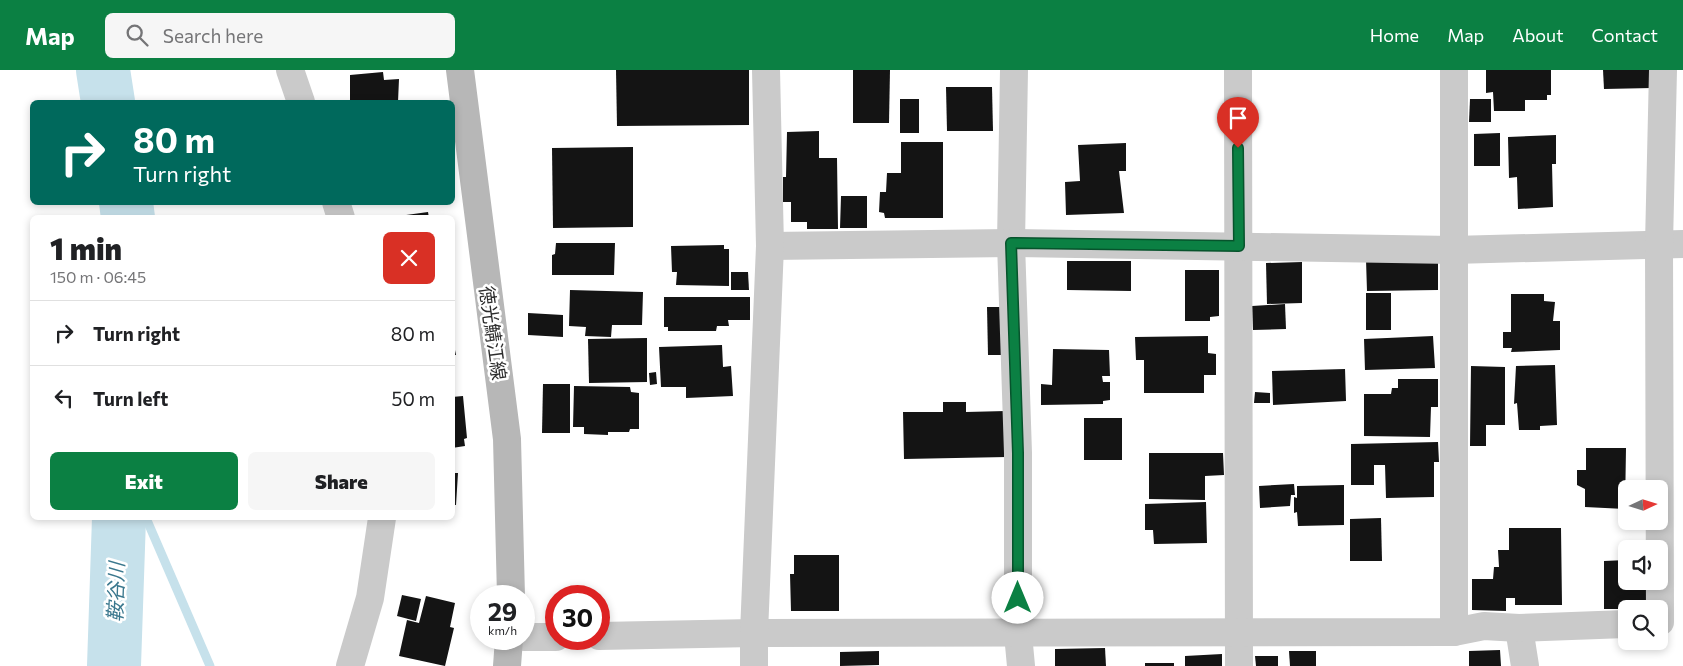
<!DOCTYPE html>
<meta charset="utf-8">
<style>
body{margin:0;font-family:Commissioner,"Noto Sans JP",sans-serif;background:#f6f6f6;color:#202124;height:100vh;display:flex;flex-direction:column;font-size:19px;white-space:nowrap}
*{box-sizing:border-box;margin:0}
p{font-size:16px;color:#757577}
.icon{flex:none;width:28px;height:28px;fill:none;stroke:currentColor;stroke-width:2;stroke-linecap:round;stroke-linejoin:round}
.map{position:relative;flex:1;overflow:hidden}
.sheet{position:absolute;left:30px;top:145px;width:425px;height:305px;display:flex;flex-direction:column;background:#fff;border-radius:8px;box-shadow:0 2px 8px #0003}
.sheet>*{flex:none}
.top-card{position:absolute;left:30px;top:30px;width:425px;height:105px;border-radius:8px;box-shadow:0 2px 8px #0003;background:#00695c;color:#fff;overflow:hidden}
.needle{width:32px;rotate:86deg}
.controls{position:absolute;left:1618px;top:410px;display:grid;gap:10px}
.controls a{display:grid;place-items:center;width:50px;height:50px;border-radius:8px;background:#fff;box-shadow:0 2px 8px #0003;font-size:25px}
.speed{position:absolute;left:470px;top:515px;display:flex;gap:10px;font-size:25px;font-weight:700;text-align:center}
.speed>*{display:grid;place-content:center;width:65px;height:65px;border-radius:50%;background:#fff;box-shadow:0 2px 8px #0003;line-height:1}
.speed small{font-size:12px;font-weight:400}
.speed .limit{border:8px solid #d22;background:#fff;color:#111}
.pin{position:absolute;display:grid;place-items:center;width:42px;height:42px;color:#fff;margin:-51px -21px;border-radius:50% 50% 50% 0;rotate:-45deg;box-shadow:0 0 5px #0007}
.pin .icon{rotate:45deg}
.me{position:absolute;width:55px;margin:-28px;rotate:0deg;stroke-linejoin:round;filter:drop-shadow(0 0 4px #0008)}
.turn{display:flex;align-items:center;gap:18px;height:105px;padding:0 20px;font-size:22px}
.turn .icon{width:65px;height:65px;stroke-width:2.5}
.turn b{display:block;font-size:35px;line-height:42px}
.round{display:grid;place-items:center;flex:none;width:52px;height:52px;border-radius:8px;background:#f6f6f6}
.overview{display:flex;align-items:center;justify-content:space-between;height:85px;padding:0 20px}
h1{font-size:30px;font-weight:800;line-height:38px}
.button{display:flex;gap:10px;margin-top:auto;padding:10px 20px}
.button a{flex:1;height:58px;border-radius:8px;background:#0b8043;color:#fff;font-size:20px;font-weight:800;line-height:58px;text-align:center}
.button a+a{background:#f6f6f6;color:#202124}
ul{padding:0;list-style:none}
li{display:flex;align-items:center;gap:15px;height:65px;padding:0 20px;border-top:1px solid #e0e0e0}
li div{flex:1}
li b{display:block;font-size:19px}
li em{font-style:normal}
header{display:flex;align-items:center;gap:30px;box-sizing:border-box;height:70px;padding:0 25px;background:#0b8043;color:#fff}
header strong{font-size:24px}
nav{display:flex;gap:28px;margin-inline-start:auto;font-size:18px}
.search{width:350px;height:45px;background:#f6f6f6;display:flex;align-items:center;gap:12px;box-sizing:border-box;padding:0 18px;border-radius:8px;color:#757577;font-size:19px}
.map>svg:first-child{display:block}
</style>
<header>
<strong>Map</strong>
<div class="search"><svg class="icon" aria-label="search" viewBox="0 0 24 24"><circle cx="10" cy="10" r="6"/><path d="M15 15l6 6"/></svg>Search here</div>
<nav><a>Home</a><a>Map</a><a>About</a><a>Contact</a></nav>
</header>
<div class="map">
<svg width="1683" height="596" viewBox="0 0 1683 596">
<rect width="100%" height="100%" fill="#fff"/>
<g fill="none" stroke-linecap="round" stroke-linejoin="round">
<path stroke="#c6e1eb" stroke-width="9" d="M146 448 210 596"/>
<g stroke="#c6e1eb" stroke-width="54">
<path d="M103 0 108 32"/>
<path d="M126 132 128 148"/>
<path d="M114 596 119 448"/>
</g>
</g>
<g fill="#141414">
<path d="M616 0H749V55L617 56Z"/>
<path d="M853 0H890L889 53H853Z"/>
<path d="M1486 0H1551V25H1547V30H1525V41H1494L1493 22 1486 23Z"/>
<path d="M1603 0H1652V18L1604 19Z"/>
<path d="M383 2 384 10 399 9 398 32H350V5Z"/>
<path d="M946 17H992L993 61H947Z"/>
<rect x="900" y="29" width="19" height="34"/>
<path d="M1470 29H1491V52H1469Z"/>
<path d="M819 61V88H837L838 159H807V152H791V132H783V107H786L787 62Z"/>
<path d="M1500 63V96H1474V64Z"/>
<path d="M1556 65V94H1552L1553 137 1518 139 1517 107 1509 108 1508 67Z"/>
<path d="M901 72H943V148H885L884 143 879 142 880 122H886L887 103H901Z"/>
<path d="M1126 73V101H1119L1124 143 1066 145 1065 112 1080 111 1078 75Z"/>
<path d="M633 77V157L553 158 552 78Z"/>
<path d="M841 126H867V158H840Z"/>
<path d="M428 142 429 148H399V146Z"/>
<path d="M556 173H615L614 205H552V185L555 184Z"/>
<path d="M724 175V179H729V216L676 215 677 202H672L671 176Z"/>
<path d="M1366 190H1438V220L1367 221Z"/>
<path d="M1067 191H1131V221L1067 220Z"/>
<path d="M1302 192V233L1267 234 1266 193Z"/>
<path d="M1185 200H1219V246L1210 247V251H1185Z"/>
<path d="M731 202H748L749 220H731Z"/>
<path d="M570 220 643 222 642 255H612L611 267 585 266 586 257 569 256Z"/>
<rect x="1366" y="223" width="25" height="37"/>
<path d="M1511 224H1544V231L1555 232 1553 251H1560V280L1511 282 1512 278H1503V262H1511Z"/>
<path d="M664 227H750V250H728L729 256H717L716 261H668V257H664Z"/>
<path d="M1285 234 1286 259 1253 260 1252 236Z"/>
<path d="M987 237H1002L1003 285H988Z"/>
<path d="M528 243 563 245V267L528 265Z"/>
<path d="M452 265 456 285H452Z"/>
<path d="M1208 266V283L1216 284V305H1204V323H1144V290H1136L1135 267Z"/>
<path d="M1433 266 1435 298 1365 300 1364 269Z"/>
<path d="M647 268V312L589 313 588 269Z"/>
<path d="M722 275 723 297 731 296 733 326 686 328V317H661L659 277Z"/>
<path d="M1053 279 1109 280 1110 306H1102L1103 312H1110V330L1103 331V334L1041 335V314L1052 315Z"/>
<path d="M1555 295 1557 355 1540 356V360H1519L1517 333 1514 334 1516 296Z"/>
<path d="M1471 296 1505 297V355H1486V376H1470Z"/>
<path d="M1345 299 1346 331 1273 335 1272 301Z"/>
<path d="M656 302 657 314 650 315 649 303Z"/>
<path d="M1398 309H1438V337H1431L1430 367 1364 366V324H1391L1392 318H1398Z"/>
<path d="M543 314H570V363H542Z"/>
<path d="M574 316 630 317 631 322 639 323V359H630L629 362H608V365L584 364V357H573Z"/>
<path d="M1255 322 1270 323V333H1254Z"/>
<path d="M463 326 467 368 464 369 465 376 452 378V327Z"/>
<path d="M943 332H966V342L1006 341 1007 387 904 389 903 342H943Z"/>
<rect x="1084" y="348" width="38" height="42"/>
<path d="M1438 372 1439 392H1434V427L1386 428 1385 395H1374V415H1351V374Z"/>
<path d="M1586 378H1626L1625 439 1585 437V419L1577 415V400H1586Z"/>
<path d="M1149 383H1223L1224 405 1205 406V430L1149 429Z"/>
<path d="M452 403H458L456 435H452Z"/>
<path d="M1294 414 1295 425H1291L1290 436 1260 438 1259 416Z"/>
<path d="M1344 415V455L1298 456 1297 442 1294 443V427L1297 428V416Z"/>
<path d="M1206 432 1207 473 1154 474 1153 460H1145V434Z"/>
<path d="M1381 448 1382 491H1350V449Z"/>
<path d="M1509 458H1561L1562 535H1515V528H1506V541L1472 540V509H1493L1494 497H1499L1498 480H1509Z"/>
<path d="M794 485H839V541H791L790 504H794Z"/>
<path d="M1626 490V511H1653V539H1604V491Z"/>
<path d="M402 525 421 529 416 551 397 546Z"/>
<path d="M426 526 455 533 450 557 454 558 445 596 399 586 407 550 419 553Z"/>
<path d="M1105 578 1106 596H1055V579Z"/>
<path d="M1500 580 1501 596H1469V581Z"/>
<path d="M879 581V595L840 596V582Z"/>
<path d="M1289 581H1316V596H1290Z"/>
<path d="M1222 584V596H1185V586Z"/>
<path d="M1255 586H1278V596H1256Z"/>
<rect x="1145" y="593" width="29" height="3"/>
</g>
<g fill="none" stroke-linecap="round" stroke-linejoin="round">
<g stroke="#cacaca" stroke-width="28">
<path d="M290 0 301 32"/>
<path d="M1014 0 1011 173 1018 383V564L1021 596"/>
<path d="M1238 0 1239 596"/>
<path d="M336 132 341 148"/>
<path d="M770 176 1011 173 1453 180 1683 174"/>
<path d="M1660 552 1659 174 1663 0"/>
<path d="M1519 558 1525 596"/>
<path d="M1454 562V0"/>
<path d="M599 566 754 563 1454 562 1484 556 1519 558 1626 554"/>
<path d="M524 567H556"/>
<path d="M350 596 370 528 382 448"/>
<path d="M754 596V563L770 176 766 0"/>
</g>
<g stroke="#b7b7b7" stroke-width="28">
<path d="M460 0 507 369 511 526"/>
<path d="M507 596 509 569"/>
</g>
</g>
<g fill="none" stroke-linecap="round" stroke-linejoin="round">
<defs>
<path id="route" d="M1018 528V383L1011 173 1239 176 1238 78"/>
</defs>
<use href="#route" stroke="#07532c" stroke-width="12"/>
<use href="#route" stroke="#0b8043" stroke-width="9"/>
</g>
<g text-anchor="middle" stroke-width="5" stroke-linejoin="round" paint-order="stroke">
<g font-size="19" fill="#2d2d2d" stroke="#fff">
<text transform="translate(493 263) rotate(82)" y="7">徳光鯖江線</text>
</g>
<g font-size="20" font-style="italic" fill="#3b788e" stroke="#fff">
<text transform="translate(116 522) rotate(-88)" y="7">鞍谷川</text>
</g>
</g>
</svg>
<div class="controls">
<a><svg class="needle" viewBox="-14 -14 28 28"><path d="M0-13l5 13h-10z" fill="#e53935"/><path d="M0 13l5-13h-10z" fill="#757577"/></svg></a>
<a><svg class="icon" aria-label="sound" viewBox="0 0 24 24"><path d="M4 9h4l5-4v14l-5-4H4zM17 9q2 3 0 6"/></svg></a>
<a><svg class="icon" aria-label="search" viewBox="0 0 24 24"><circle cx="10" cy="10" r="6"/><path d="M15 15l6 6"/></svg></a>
</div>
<div class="speed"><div>29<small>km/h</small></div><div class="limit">30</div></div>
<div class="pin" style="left:1238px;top:78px;background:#d93025"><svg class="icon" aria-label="arrive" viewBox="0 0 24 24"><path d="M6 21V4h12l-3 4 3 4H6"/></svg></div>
<svg class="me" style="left:1018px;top:528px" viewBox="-20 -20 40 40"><circle r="19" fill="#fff"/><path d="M0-13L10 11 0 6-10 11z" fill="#0b8043"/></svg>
<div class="top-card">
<div class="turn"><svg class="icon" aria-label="right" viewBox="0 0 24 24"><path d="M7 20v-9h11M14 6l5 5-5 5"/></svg><div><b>80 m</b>Turn right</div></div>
</div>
<section class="sheet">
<div class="overview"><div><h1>1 min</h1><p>150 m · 06:45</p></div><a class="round" style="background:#d93025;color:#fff"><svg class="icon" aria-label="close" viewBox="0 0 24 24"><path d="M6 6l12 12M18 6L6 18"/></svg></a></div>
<ul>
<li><svg class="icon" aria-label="right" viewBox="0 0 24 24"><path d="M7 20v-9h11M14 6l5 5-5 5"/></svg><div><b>Turn right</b></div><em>80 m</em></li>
<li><svg class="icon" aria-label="left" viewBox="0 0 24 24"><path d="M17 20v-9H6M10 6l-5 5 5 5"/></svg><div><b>Turn left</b></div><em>50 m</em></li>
</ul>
<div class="button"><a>Exit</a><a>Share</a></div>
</section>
</div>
